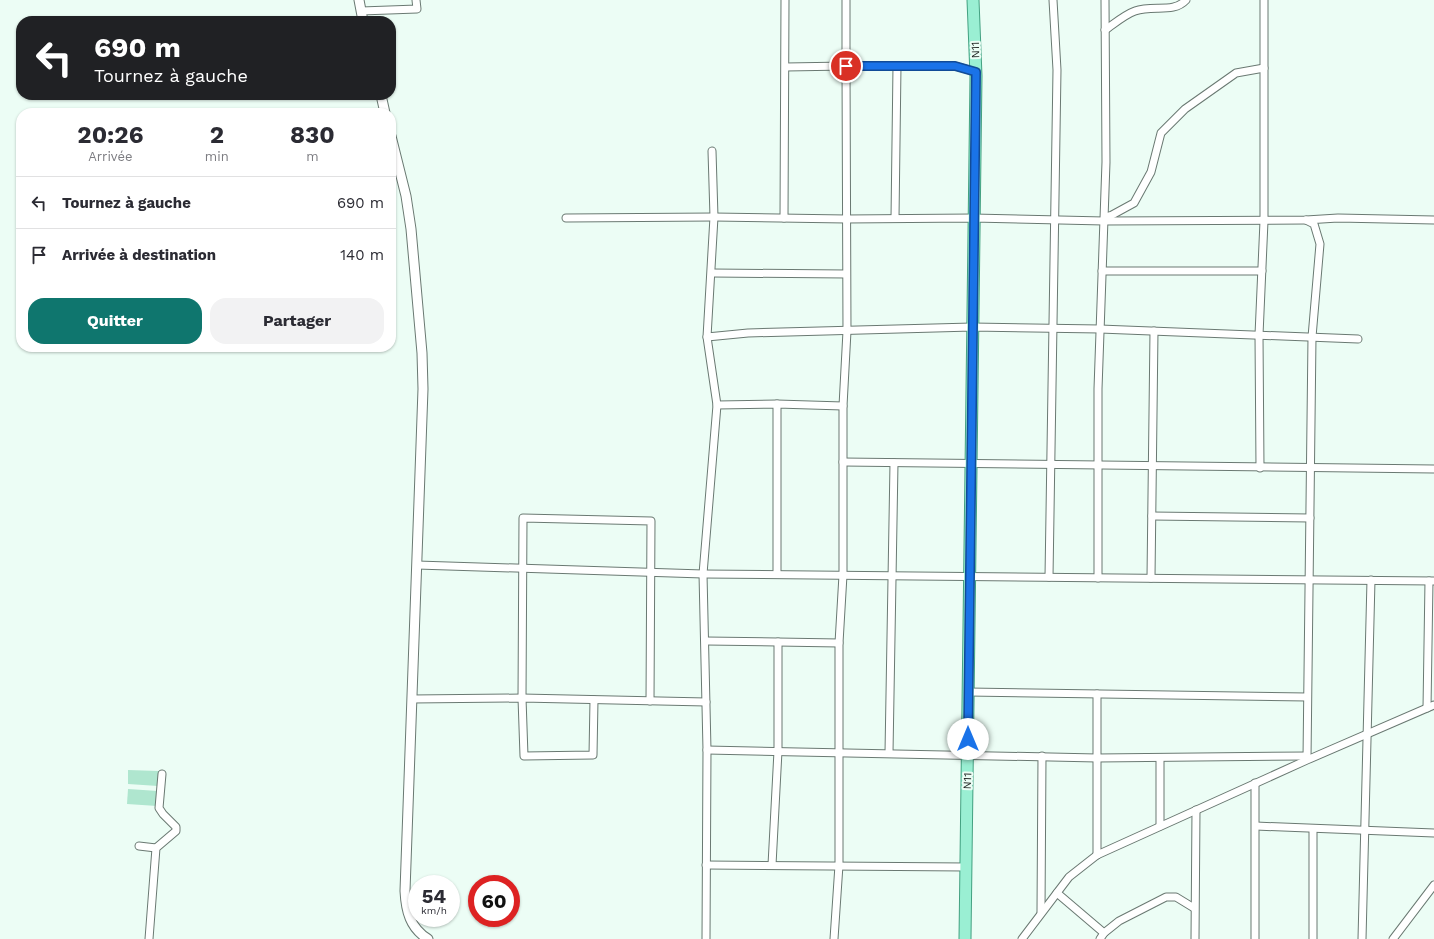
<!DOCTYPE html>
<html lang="fr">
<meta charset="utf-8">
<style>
body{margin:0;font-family:"Work Sans",sans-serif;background:#f2f2f3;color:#2b2b33;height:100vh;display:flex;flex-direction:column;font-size:15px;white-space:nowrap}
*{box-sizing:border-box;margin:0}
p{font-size:13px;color:#7c7c81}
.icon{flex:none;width:22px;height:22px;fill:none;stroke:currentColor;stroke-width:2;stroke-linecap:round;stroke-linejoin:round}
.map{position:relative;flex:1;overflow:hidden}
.drawer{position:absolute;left:16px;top:108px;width:380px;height:244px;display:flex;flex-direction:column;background:#fff;border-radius:16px;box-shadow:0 1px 3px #0004}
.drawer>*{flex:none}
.top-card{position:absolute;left:16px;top:16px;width:380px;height:84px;border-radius:16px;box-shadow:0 1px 3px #0004;background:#202124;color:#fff;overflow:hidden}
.speed{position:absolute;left:408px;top:875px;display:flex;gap:8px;font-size:20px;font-weight:700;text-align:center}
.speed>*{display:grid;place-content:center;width:52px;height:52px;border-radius:50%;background:#fff;box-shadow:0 1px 3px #0004;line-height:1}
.speed small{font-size:10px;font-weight:400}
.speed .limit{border:6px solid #d22;background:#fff;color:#111}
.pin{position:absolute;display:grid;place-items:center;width:34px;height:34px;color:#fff;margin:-17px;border:2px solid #fff;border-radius:50%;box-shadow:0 1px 4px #0007}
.me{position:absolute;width:44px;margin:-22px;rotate:0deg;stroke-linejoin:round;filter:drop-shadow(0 0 3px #0008)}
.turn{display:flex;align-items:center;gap:14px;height:84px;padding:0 12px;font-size:18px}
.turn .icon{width:52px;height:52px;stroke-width:2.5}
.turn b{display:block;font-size:28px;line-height:34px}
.eta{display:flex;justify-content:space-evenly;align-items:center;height:68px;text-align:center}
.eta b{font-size:24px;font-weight:700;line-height:28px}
.cta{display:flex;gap:8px;margin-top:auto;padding:8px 12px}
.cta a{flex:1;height:46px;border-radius:16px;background:#0f766e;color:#fff;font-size:16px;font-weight:700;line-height:46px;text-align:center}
.cta a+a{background:#f2f2f3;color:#2b2b33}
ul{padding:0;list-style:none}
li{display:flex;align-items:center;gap:12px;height:52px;padding:0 12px;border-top:1px solid #e1e1e2}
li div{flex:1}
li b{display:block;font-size:15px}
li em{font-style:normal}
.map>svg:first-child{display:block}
</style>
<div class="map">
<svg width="1434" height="939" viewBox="0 0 1434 939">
<rect width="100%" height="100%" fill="#ecfdf5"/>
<g fill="#afe6cf">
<path d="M128 770 159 771 158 786 128 784Z"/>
<path d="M128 789 158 791 157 806 127 804Z"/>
</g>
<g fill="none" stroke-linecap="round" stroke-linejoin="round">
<defs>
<g id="minor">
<path d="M846 0V66H955L976 72"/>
<path d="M361 11 417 9 416 0"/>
<path d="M1105 30C1114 24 1124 15 1135 11 1153 4 1173 14 1186 0"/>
<path d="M786 67 846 66 847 331 843 406V575L839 643V865L834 939"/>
<path d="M1105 217 1112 215 1134 203 1151 172 1161 133 1185 109 1236 73 1264 68"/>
<path d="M566 218 714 217 846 219 973 218 1104 221 1306 220 1338 218 1434 220"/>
<path d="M784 218 785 0"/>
<path d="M895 218 897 66"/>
<path d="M1306 220 1314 224 1320 244 1312 337 1307 759"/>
<path d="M1102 271H1262"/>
<path d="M712 273 846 274"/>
<path d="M707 337 748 333 972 327 1100 329 1358 339"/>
<path d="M717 405 777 404 843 406"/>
<path d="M843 462 1434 469"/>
<path d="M1260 468 1259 335 1264 221V0"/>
<path d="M1152 516 1310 518"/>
<path d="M417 565 703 574 1434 581"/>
<path d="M777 574V404"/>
<path d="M1049 577 1057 70 1053 0"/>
<path d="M1098 578V389L1106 162 1105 0"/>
<path d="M1151 578 1154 331"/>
<path d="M706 641 839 643"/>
<path d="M968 692 1307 697"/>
<path d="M412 699 522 698 706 702"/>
<path d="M594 700 593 755 524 756 522 698 523 518 651 521 650 701"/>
<path d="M1427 708 1429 581"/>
<path d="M707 750 1097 758 1306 756"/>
<path d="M889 753 894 463"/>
<path d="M1160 758V826"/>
<path d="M1256 826 1434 833"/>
<path d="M139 846 156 848"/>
<path d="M1097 855V694"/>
<path d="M706 865 966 867"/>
<path d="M772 865 778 751V642"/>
<path d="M1057 893 1104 933"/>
<path d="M1041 912 1042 756"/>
<path d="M149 939 156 848 176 831V827L163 814 159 808 162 774"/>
<path d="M706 939 707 750 703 574 717 405 707 337 714 217 712 151"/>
<path d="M1022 939 1069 877 1097 855 1307 760 1434 705"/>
<path d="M1100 939 1104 933 1119 921 1166 897H1176L1194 908"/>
<path d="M1195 939 1196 810"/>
<path d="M1255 939V783"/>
<path d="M1313 939V829"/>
<path d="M1362 939 1371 580"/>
<path d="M1393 939 1434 885"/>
</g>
<g id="tertiary">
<path d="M359 0 363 21"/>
<path d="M381 95 385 113"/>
<path d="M391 136 406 196 411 229 422 353 423 389 405 891C406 911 410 928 428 939"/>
</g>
<path id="primary" d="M965 939 976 76 973 0"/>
</defs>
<use href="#minor" stroke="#6a7972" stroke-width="9"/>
<use href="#tertiary" stroke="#6a7972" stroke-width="11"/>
<use href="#primary" stroke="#43a181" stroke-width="13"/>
<use href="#minor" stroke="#fff" stroke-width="7"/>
<use href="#tertiary" stroke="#fff" stroke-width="9"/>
<use href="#primary" stroke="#9aefd3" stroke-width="11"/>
</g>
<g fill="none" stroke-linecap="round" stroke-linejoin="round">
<defs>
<path id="route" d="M846 66H955L976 72 968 739"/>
</defs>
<use href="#route" stroke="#114b97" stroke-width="10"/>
<use href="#route" stroke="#1a73e8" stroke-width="7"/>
</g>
<g text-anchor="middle" stroke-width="4" stroke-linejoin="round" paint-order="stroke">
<g font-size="11" fill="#1e2421" stroke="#ecfdf5">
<text transform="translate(975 50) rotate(-91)" y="4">N11</text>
<text transform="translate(967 781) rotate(-88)" y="4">N11</text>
</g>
</g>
</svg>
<div class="speed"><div>54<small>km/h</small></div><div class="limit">60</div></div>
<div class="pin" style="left:846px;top:66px;background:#d93025"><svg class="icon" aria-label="arrive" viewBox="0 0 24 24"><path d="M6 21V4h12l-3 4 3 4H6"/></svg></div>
<svg class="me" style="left:968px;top:739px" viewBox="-20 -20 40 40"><circle r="19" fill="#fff"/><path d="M0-13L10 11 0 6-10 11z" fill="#1a73e8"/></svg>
<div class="top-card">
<div class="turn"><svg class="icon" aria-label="left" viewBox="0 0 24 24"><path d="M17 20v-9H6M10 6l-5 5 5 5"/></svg><div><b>690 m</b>Tournez à gauche</div></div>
</div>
<section class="drawer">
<div class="eta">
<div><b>20:26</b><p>Arrivée</p></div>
<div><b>2</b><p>min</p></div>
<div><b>830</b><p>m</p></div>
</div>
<ul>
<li><svg class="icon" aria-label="left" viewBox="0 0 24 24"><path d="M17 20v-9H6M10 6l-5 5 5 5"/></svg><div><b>Tournez à gauche</b></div><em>690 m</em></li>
<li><svg class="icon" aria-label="arrive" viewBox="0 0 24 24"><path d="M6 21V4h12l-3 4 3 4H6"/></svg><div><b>Arrivée à destination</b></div><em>140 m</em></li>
</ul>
<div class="cta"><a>Quitter</a><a>Partager</a></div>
</section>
</div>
